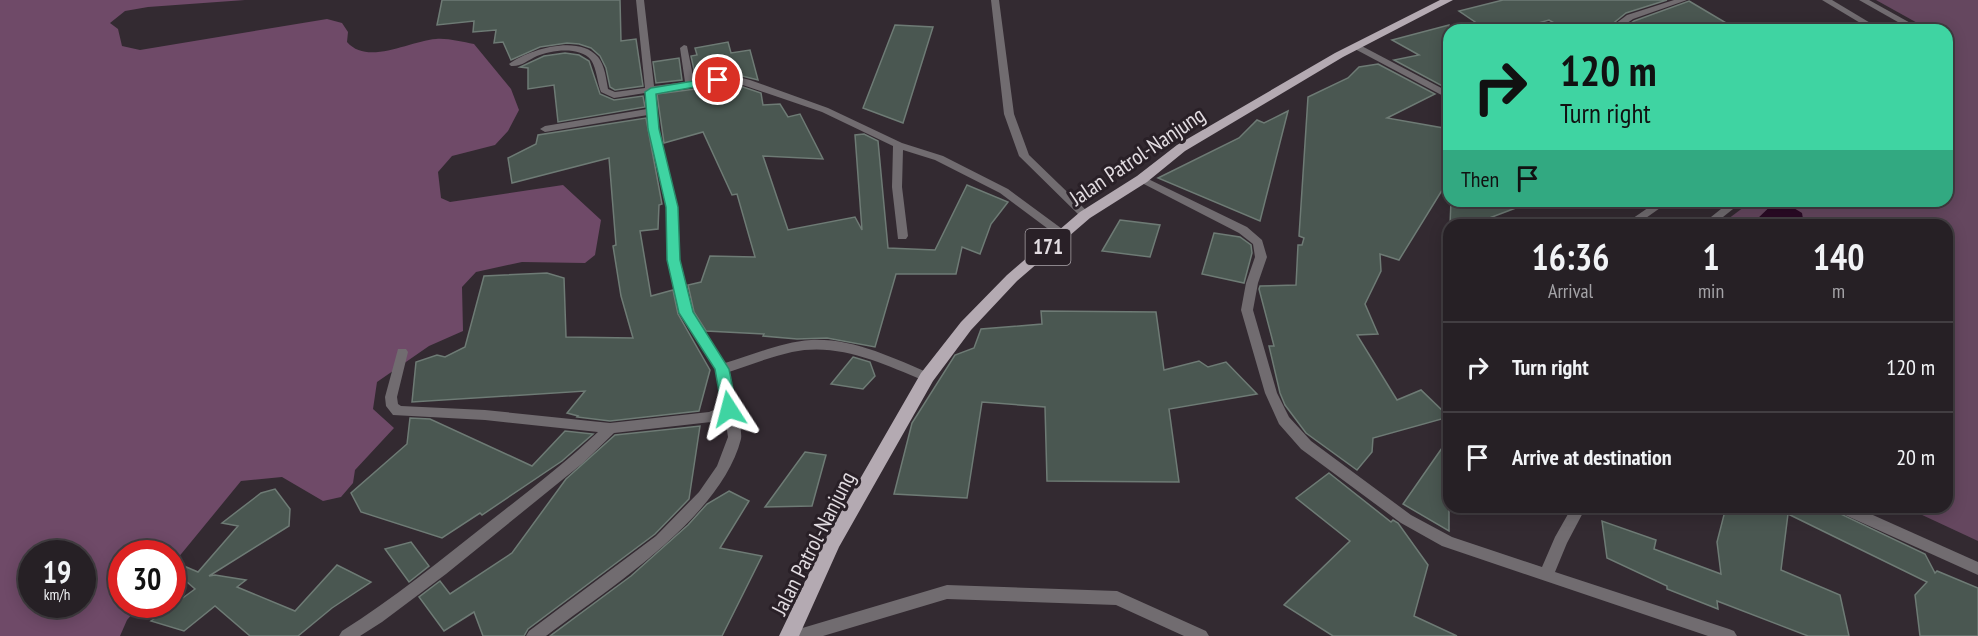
<!DOCTYPE html>
<style>
body{margin:0;font-family:"PT Sans Narrow",sans-serif;background:#2e282d;color:#f1f3f6;height:100vh;display:flex;flex-direction:column;font-size:22px;white-space:nowrap}
*{box-sizing:border-box;margin:0}
p{font-size:20px;color:#a4a3a7}
.icon{flex:none;width:33px;height:33px;fill:none;stroke:currentColor;stroke-width:2;stroke-linecap:round;stroke-linejoin:round}
.map{position:relative;flex:1;overflow:hidden}
.panel{position:absolute;left:1443px;top:219px;width:510px;height:294px;display:flex;flex-direction:column;background:#262025;border-radius:18px;box-shadow:0 3px 15px #0003,0 0 0 2px #423e42}
.panel>*{flex:none}
.banner{position:absolute;left:1443px;top:24px;width:510px;height:183px;border-radius:18px;box-shadow:0 3px 15px #0003,0 0 0 2px #423e42;background:#3fd4a2;color:#111;overflow:hidden}
.speed{position:absolute;left:18px;top:540px;display:flex;gap:12px;font-size:30px;font-weight:700;text-align:center}
.speed>*{display:grid;place-content:center;width:78px;height:78px;border-radius:50%;background:#262025;box-shadow:0 3px 15px #0003,0 0 0 2px #423e42;line-height:1}
.speed small{font-size:15px;font-weight:400}
.speed .limit{border:9px solid #d22;background:#fff;color:#111}
.pin{position:absolute;display:grid;place-items:center;width:51px;height:51px;color:#fff;margin:-26px;border:3px solid #fff;border-radius:50%;box-shadow:0 2px 6px #0007}
.me{position:absolute;width:66px;margin:-33px;rotate:351deg;stroke-linejoin:round;filter:drop-shadow(0 0 4px #0008)}
.turn{display:flex;align-items:center;gap:21px;height:126px;padding:0 18px;font-size:27px}
.turn .icon{width:78px;height:78px;stroke-width:2.5}
.turn b{display:block;font-size:42px;line-height:51px}
.then{display:flex;align-items:center;height:57px;padding:0 18px;background:#0003;gap:12px;font-size:22px}
.eta{display:flex;justify-content:space-evenly;align-items:center;height:102px;text-align:center}
.eta b{font-size:36px;font-weight:800;line-height:42px}
ul{padding:0;list-style:none}
li{display:flex;align-items:center;gap:18px;height:90px;padding:0 18px;border-top:2px solid #423e42}
li div{flex:1}
li b{display:block;font-size:22px}
li em{font-style:normal}
.map>svg:first-child{display:block}
</style>
<div class="map">
<svg width="1978" height="636" viewBox="0 0 1978 636">
<rect width="100%" height="100%" fill="#332a31"/>
<g fill="#65475f">
<path d="M1876 0H1978V541L1905 507H1947V225H1804L1801 213 1777 201H1947V60L1951 50 1947 44V30H1930Z"/>
<path d="M1752 201H1776L1751 225H1720Z"/>
</g>
<path fill="#6f4a68" fill-rule="evenodd" d="M0 0H245L148 7 125 11 110 23 118 29 122 46 140 50 327 19 342 23 348 32 347 42C368 66 409 41 436 39 448 38 462 42 474 44L511 89 519 110 508 131 495 145 452 156 438 172 441 198 450 202 563 185 601 220 595 255 585 263 522 262 476 272 462 287 463 331 429 346 377 382 373 409 394 428 355 470 353 483 341 497 323 501 282 477 241 481 173 564 172 554H122V604L140 605 127 620 120 636H0ZM32 554H82V604H32Z"/>
<path fill="#2b0b26" d="M1776 201 1784 202 1802 213 1804 225H1751Z"/>
<g fill="#4a5751" stroke="#6e7b75" stroke-width="1.5">
<path d="M442 0H620L621 41 636 39 643 86 615 90 610 87 606 68 600 56 591 48 579 44 567 43 540 47 511 60 503 42 494 43 496 30 473 32 474 21 437 25Z"/>
<path d="M1503 0H1667L1626 13 1605 30H1578L1570 25 1563 28 1549 20 1513 30H1487L1459 11Z"/>
<path d="M1689 1 1738 30H1621L1634 21Z"/>
<path d="M895 25 933 27 903 123 863 108Z"/>
<path d="M1449 25V87L1446 88 1394 60 1419 55 1392 40Z"/>
<path d="M728 42 731 53 750 50 758 80 734 74 696 79 691 56 697 55 695 48Z"/>
<path d="M565 53 579 55 589 61 600 94 614 100 643 96 645 107 558 122 554 85 528 89V68L520 67 544 56Z"/>
<path d="M679 58 682 80 656 83 653 62Z"/>
<path d="M1378 64 1435 94 1387 118 1449 129V179L1399 260 1380 254 1381 271 1365 304 1378 334 1357 335 1397 400 1421 390 1449 417 1373 438 1372 452 1357 470 1306 433 1285 405 1280 393 1269 346H1274L1259 289 1260 286 1296 285 1298 245H1302L1304 238 1299 236 1308 97 1348 78 1359 67Z"/>
<path d="M734 84 761 93 763 105 780 104 788 117 800 114 823 159 763 156 788 230 855 217 862 230 855 135 864 134 878 141 888 248 935 250 967 185 1008 202 991 224 980 254 962 247 956 274H896L875 347 827 338 797 339 763 336 764 334 706 331 694 312 688 285 701 282 710 256 755 257 737 194 732 195 703 132 664 143 657 94Z"/>
<path d="M1288 111 1260 221 1158 178 1239 138 1257 120 1264 123Z"/>
<path d="M646 118 662 204 659 205 658 229 640 231 651 296 673 290 678 314 710 370 699 411 610 421 577 417 578 416 567 413 585 391 412 402 416 362 437 355 445 357 465 347 484 276 547 273 564 278 566 337 633 338 621 296 613 246 616 245 609 158 512 183 508 158 536 144 538 135Z"/>
<path d="M1451 201H1528L1529 203 1471 225H1450Z"/>
<path d="M1120 220 1160 225 1150 257 1102 251Z"/>
<path d="M1214 233 1240 237 1251 245 1252 253 1244 283 1202 274Z"/>
<path d="M1041 311 1156 312 1164 370 1199 361 1208 367 1226 362 1257 394 1169 409 1179 482 1047 481 1045 407 982 402 967 498 894 494 912 423 955 355 974 348 981 329 1042 324Z"/>
<path d="M853 357 870 362 875 376 863 389 831 384Z"/>
<path d="M410 418 430 419 532 466 565 431 593 434 562 461 482 515 480 513 442 538 361 512 351 493 407 444Z"/>
<path d="M700 426 689 499 655 534 528 629 524 636H483L474 612 444 631 419 597 440 581 450 594 512 553 566 479 615 435Z"/>
<path d="M1449 438V531L1403 504Z"/>
<path d="M805 452 826 455 812 506 765 507Z"/>
<path d="M1329 473 1391 522 1393 520 1398 523 1428 565 1414 616 1457 636H1333L1284 605 1350 541 1296 498Z"/>
<path d="M275 489 290 509 289 526 209 576 215 575 246 580 237 587 295 611 337 565 371 582 332 608 298 636H250L215 606 184 631 151 621 195 589 172 569V561L198 572 238 526 222 523 261 493Z"/>
<path d="M729 491 749 501 720 548 762 556 722 636H550L631 576 688 525 707 504Z"/>
<path d="M1726 507H1826L1925 554 1935 573 1937 571 1978 588V636H1920L1915 595 1927 582 1788 514 1781 570 1840 595 1849 636H1808L1717 601 1718 609 1667 589V586L1607 558 1602 521 1656 540 1654 549 1721 574 1717 542Z"/>
<path d="M411 542 429 566 409 582 385 549Z"/>
</g>
<g fill="none" stroke-linecap="round" stroke-linejoin="round">
<g fill="#716c70" fill-rule="evenodd">
<path d="M636 0H644L654 86 685 82 680 48 684 45 687 46 694 81 734 76 750 80 828 108 902 143 943 156 1008 189 1069 234 1067 237H1059L1000 193 935 160 903 150 902 187 908 236 906 239H898L892 187 893 146 822 112 734 82 655 92 659 129 677 207 680 259 692 313 725 363C753 355 781 342 811 340 853 338 893 358 931 374L933 377 931 380H923C881 363 838 342 792 352 770 357 750 365 729 372 732 385 743 428 741 439 721 518 608 589 546 636H526L529 631 656 536 699 492 717 466 728 437 725 417 711 422 614 433 583 463 446 574 382 622 360 636H339L342 631C393 599 441 560 489 522 526 493 563 465 598 432L485 420 393 415 386 406 385 397 398 349H406L408 352 397 397 398 404 401 406 485 410 610 423 709 412 723 406 716 370 680 313 668 259 667 207 648 115 545 132 540 129 545 126 647 109 645 93 614 98 601 92C597 82 597 69 591 60 580 46 551 50 537 56 528 60 521 67 511 66L509 64C529 49 579 34 598 57 605 66 606 78 608 89L615 92 645 88Z"/>
<path d="M991 0H999L1014 114 1029 155 1089 213 1090 215 1089 217H1081L1019 156 1004 114Z"/>
<path d="M1674 0H1687L1633 19 1617 30H1607L1627 15Z"/>
<path d="M1822 0H1832L1882 30H1872Z"/>
<path d="M1859 0H1869L1923 30H1912Z"/>
<path d="M1356 43 1449 92V99L1353 48 1352 46Z"/>
<path d="M1142 176 1247 227 1262 240 1267 257 1258 283 1253 310 1277 393 1289 417 1311 441 1411 515 1452 537 1542 567 1555 537 1572 507H1586L1567 543 1555 572 1729 629 1734 631 1737 636H1708L1442 546 1401 523 1301 449 1279 424 1265 393 1241 310 1246 283 1255 257 1253 244 1239 233 1138 181 1137 179 1138 177Z"/>
<path d="M1658 201H1670L1636 225H1623Z"/>
<path d="M1731 201H1743L1713 225H1701Z"/>
<path d="M1834 507H1855L1978 562V575L1836 511Z"/>
<path d="M947 585 1117 591 1206 631 1209 636H1184L1116 605 947 599 823 636H791L794 631 799 629Z"/>
</g>
<path fill="#b4aab2" fill-rule="evenodd" d="M1440 0H1453L1343 57 1185 151 1147 182 1090 218 1017 281 971 330 933 381 839 547 799 636H779L826 538 921 373 961 322 1007 275 1080 212 1137 176 1177 145 1335 53Z"/>
</g>
<path fill="#3fd4a2" stroke="#298a69" stroke-width="1.5" d="M718 77 723 80 722 82 656 94 659 129 678 207 680 260 693 312 729 369 737 409 734 413H724L722 409 715 369 679 313 667 260 666 207 648 129 645 92 651 88Z"/>
<g text-anchor="middle" stroke-width="6" stroke-linejoin="round" paint-order="stroke">
<rect fill="#292027" stroke="#aaa4a9" stroke-width="1.5" x="1025.5" y="229" width="45" height="36" rx="4.5"/>
<g font-size="21" font-weight="bold" fill="#e2dce1">
<text x="1048" y="254">171</text>
</g>
<g font-size="22" fill="#e2dce1" stroke="#292027">
<text transform="translate(1137 156) rotate(-34)" y="8">Jalan Patrol-Nanjung</text>
<text transform="translate(813 543) rotate(-63)" y="8">Jalan Patrol-Nanjung</text>
</g>
</g>
</svg>
<div class="speed"><div>19<small>km/h</small></div><div class="limit">30</div></div>
<div class="pin" style="left:718px;top:80px;background:#d93025"><svg class="icon" aria-label="arrive" viewBox="0 0 24 24"><path d="M6 21V4h12l-3 4 3 4H6"/></svg></div>
<svg class="me" style="left:729px;top:409px" viewBox="-20 -20 40 40"><path d="M0-17L14 15 0 8-14 15z" fill="#3fd4a2" stroke="#fff" stroke-width="4"/></svg>
<div class="banner">
<div class="turn"><svg class="icon" aria-label="right" viewBox="0 0 24 24"><path d="M7 20v-9h11M14 6l5 5-5 5"/></svg><div><b>120 m</b>Turn right</div></div>
<div class="then">Then<svg class="icon" aria-label="arrive" viewBox="0 0 24 24"><path d="M6 21V4h12l-3 4 3 4H6"/></svg></div>
</div>
<section class="panel">
<div class="eta">
<div><b>16:36</b><p>Arrival</p></div>
<div><b>1</b><p>min</p></div>
<div><b>140</b><p>m</p></div>
</div>
<ul>
<li><svg class="icon" aria-label="right" viewBox="0 0 24 24"><path d="M7 20v-9h11M14 6l5 5-5 5"/></svg><div><b>Turn right</b></div><em>120 m</em></li>
<li><svg class="icon" aria-label="arrive" viewBox="0 0 24 24"><path d="M6 21V4h12l-3 4 3 4H6"/></svg><div><b>Arrive at destination</b></div><em>20 m</em></li>
</ul>
</section>
</div>
